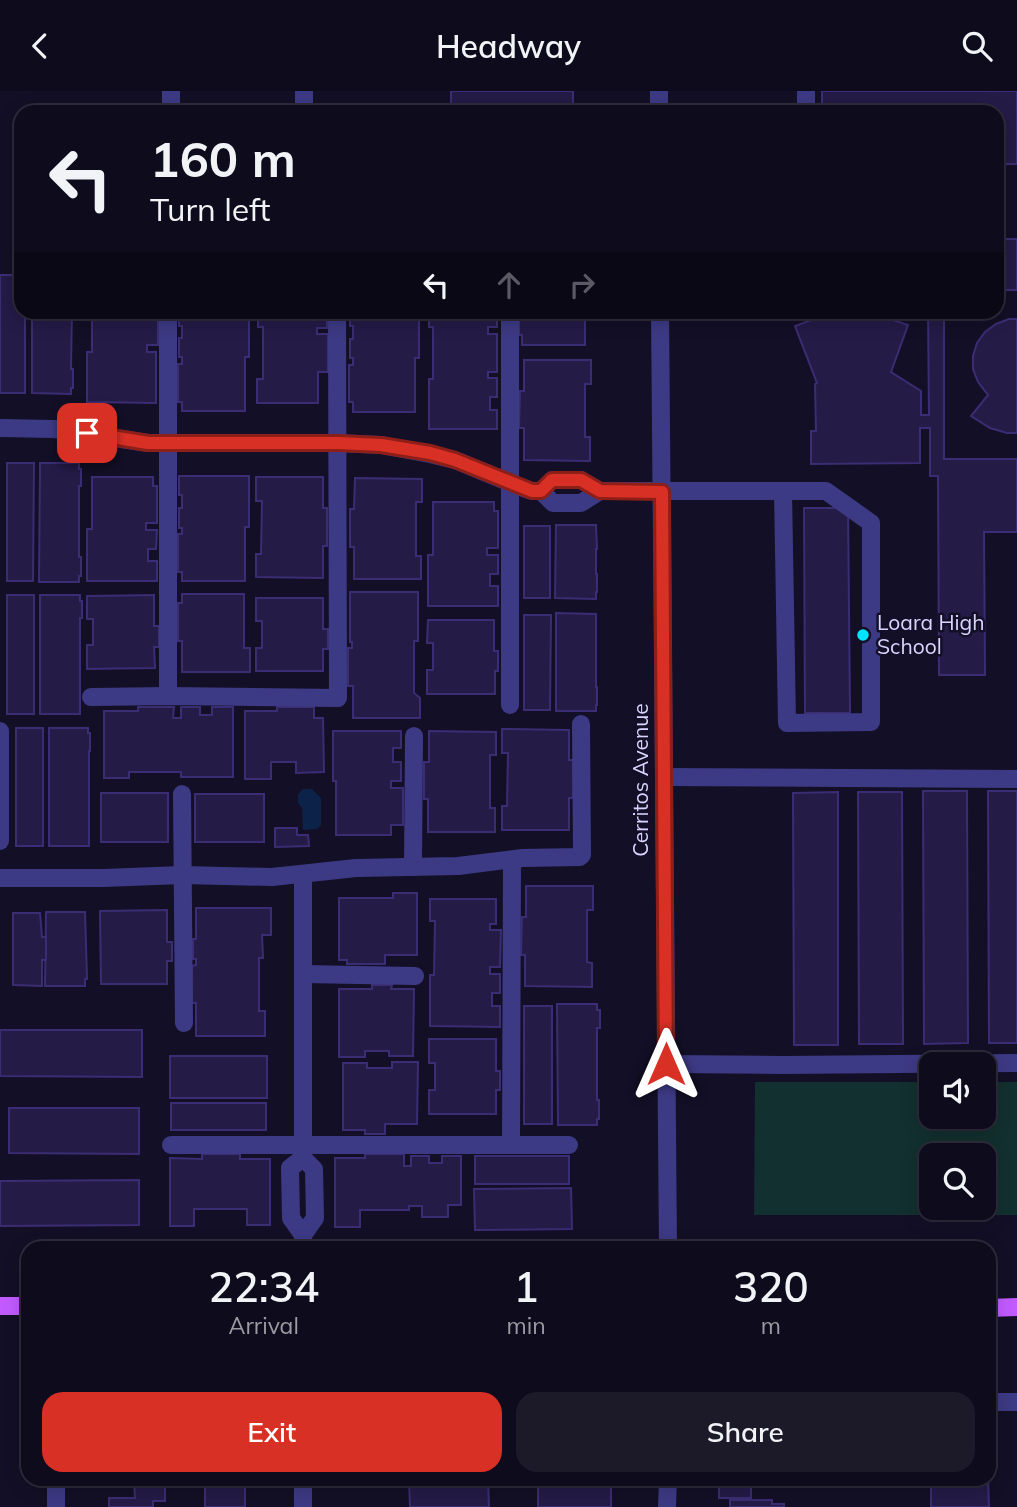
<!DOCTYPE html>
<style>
body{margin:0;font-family:Mulish,sans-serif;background:#1c1929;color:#f1f3f6;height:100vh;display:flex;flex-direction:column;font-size:26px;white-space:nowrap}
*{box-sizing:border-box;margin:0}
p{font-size:23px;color:#9b9ba3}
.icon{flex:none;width:38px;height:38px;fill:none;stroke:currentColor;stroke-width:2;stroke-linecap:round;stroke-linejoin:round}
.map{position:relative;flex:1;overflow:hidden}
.sheet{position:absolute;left:21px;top:1150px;width:975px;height:245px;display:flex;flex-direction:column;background:#0e0b1c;border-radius:21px;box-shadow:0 4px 18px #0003,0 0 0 2px #2e2b3b}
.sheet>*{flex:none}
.guide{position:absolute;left:14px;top:14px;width:990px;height:214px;border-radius:21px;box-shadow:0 4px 18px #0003,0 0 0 2px #2e2b3b;background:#0e0b1c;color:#f1f3f6;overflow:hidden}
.fabs{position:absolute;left:919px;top:961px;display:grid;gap:14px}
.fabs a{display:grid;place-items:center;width:77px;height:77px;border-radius:14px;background:#0e0b1c;box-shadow:0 4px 18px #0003,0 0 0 2px #2e2b3b;font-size:35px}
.pin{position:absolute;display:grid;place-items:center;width:60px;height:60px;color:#fff;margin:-30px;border-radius:14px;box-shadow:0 4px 10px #0006}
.me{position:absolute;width:77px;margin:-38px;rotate:0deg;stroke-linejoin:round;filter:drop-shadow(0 0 5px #0008)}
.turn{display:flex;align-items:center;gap:24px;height:147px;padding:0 21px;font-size:32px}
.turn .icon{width:91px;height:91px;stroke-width:2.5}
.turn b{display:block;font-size:49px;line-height:60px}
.lanes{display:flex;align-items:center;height:66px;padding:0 21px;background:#0003;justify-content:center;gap:35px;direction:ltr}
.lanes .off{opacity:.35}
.eta{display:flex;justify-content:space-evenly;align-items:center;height:119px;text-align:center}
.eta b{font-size:42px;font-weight:600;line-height:49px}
.cta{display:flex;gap:14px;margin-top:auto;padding:14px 21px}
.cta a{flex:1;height:80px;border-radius:21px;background:#d93025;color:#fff;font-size:28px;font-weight:600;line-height:80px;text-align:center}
.cta a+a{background:#1c1929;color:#f1f3f6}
header{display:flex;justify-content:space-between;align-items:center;height:91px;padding:0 21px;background:#0e0b1c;font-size:32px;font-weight:600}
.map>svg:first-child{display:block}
</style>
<header><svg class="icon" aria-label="back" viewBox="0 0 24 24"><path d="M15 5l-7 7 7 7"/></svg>Headway<svg class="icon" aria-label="search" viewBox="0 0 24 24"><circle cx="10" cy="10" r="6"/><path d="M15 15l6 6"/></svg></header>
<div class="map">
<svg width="1017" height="1416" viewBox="0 0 1017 1416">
<rect width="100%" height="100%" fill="#130f26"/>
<path fill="#12302f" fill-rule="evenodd" d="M755 991H931V1026H984V991H1017V1124H754ZM984 1064V1116H931V1064Z"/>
<path fill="#0c2248" d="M303 698H312L321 707V734L317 738 303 739 302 717 298 712V703Z"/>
<g fill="#241b47" stroke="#3b2d73" stroke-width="2">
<path d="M451 0H573V21H495V14H481V18H491V21H451Z"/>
<path d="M822 0H1017V73H998V21H822Z"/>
<rect x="998" y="148" width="19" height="51"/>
<path d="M0 184H21V220H25V302H0Z"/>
<path d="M32 220H72L71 278H73V297H71V303L32 302Z"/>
<path d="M92 220H158V254H147V261H156V312L87 311V261H92Z"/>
<path d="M179 220H249V266H245V320H182V311H178V273H182V266H179V247H182V235H179Z"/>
<path d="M258 220H327V237H317V243H328V281H318V312H257V288H263V236H258Z"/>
<path d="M350 220H419V267H415V321H353V311H349V274H353V267H350V248H353V235H350Z"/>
<path d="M429 220H497V236H488V243H497V281H488V287H497V306H490V319H497V338H429V288H433V236H429Z"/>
<path d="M519 220H585V254H522V244H519Z"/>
<path d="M822 220H881V225L908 234 891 281 921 300V324H929L928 220H944V368H1017V441H984L985 584H939L938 385H930V337H920V372L811 373V340H816L815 293 817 292 795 235 822 225Z"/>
<path d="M1009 228H1017V342H1007L990 337 971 325 988 304 978 291 973 278V265L977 252 985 241 996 233Z"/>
<path d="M524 269H591V293H585V346H590V370L524 369V337H519L520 300H524Z"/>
<path d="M7 372H34L33 490H7Z"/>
<path d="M40 372H79V378H81V395H79V466H81V485H79V491H39Z"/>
<path d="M179 385H249V436H245V490H182V481H178V443H182V437H179V417H182V404H179Z"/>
<path d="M92 386H153V395H157V432H146V439H157L156 458H148V470H157V490H87V438H92Z"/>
<path d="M256 386H323V417H327V455H323V487L256 486V463H261L262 410H256Z"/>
<path d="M355 387 422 388V411H416V465H421V488H354V456H350V418H354Z"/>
<path d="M433 411H494V420H498V457H487V464H498V483H490V495H498V515H428V464H433Z"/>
<path d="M804 417H848L850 622H805Z"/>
<path d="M556 434H596L597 458H596V483H597V501H596V508L555 507Z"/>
<rect x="524" y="435" width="26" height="72"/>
<path d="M350 501H418V550H414V602L420 607V627H353V595H348V557H352V551H350Z"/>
<path d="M182 503H244V557H250V581H182V550H178V512H182Z"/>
<rect x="7" y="504" width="27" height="119"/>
<path d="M40 504H80V510H82V527H80V623H40Z"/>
<path d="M154 504V535H159V556H154L155 577 87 578V554H93V528H87V505Z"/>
<path d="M256 507H323V538H328V558H323V580H256V557H262V530H256Z"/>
<path d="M556 522 596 523V596H597V614H596V620H556Z"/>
<path d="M524 524H551L550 619H524Z"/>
<path d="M428 529H494V560H498V580H495V603H427V579H433V552H427Z"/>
<path d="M138 616H174L173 627H181V616H200V624H212V616H233V686H181V681H129V687H104V620H138Z"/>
<path d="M277 616H314V627H323L324 681 296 682V671H271V688H245V620H277Z"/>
<rect x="16" y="637" width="27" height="118"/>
<path d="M49 637H88V642H90V660H89V755H49Z"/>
<path d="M502 638 569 639V669H573V707H569V739H502V715H507L508 662H502Z"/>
<path d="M333 640H401V657H393V671H401V690H391V697H403V734H391V744H336V690H333Z"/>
<path d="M429 640 496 641V664H490V717H495V741H428V708H424V671H429Z"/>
<path d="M923 700H967L968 952 924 953Z"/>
<path d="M988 700H1017V952H989Z"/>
<path d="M838 701V954H794L793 702Z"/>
<path d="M858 701H902L903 953H859Z"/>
<rect x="101" y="702" width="67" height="49"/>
<rect x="195" y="703" width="69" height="48"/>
<path d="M275 737H297V744H308L309 755 275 756Z"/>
<path d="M526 795H593V819H587V871L592 872V896L525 895V864H521L522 826H526Z"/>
<path d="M393 802H417V864H385V873H347V869H339V807H393Z"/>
<path d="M430 808H496V833H490V839H501L500 876H490V883H500V902H492V915H500V936L430 935V884H434L435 830H430Z"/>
<path d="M196 817H271V844H262L263 867H259V920H265V945H196V912H192V875L196 874V868H193V848H196Z"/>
<path d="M167 819V851H172V870H167V893H101L100 820Z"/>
<path d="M46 821H85L87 888H85V895H45Z"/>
<path d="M13 822H40L42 846H46V869H42V895L13 894Z"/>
<path d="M372 894H392L391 898H414L413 965H389V960H365V966H339V898H372Z"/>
<path d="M557 913H597V919H600V937H597V1009H599V1028H597V1034H558Z"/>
<rect x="524" y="915" width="28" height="118"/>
<path d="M0 939H142V986L0 985Z"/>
<path d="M429 948H496V980H500V999H496V1023H429V999H435V972H429Z"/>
<rect x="170" y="965" width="97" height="42"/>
<path d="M392 971H418L417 1033H385V1043H365V1039H343V972H367V977H392Z"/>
<rect x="171" y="1012" width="95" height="27"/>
<path d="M9 1017H139V1063L9 1062Z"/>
<path d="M202 1063H240V1068H270V1134H247V1118H194V1135H170V1067L202 1068Z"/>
<path d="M365 1063H404V1075H411V1065H429V1072H442V1065H461V1114H448V1126H422V1115H409V1119H360V1136H335V1067H365Z"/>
<rect x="475" y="1065" width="94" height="28"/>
<path d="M139 1089V1134L0 1135V1090Z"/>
<path d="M571 1097 572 1138 475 1139 474 1098Z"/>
<path d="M134 1388H165V1410H153V1416H109V1407H135Z"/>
<rect x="205" y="1388" width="40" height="28"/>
<path d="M409 1388H488L489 1416H410Z"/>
<rect x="538" y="1388" width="73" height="28"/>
<rect x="719" y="1388" width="32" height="19"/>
<path d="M931 1388H988L989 1416H931Z"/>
<path d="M730 1409H772V1413H784V1416H730Z"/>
</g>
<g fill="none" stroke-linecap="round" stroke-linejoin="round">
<g stroke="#3d3a85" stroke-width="18">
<path d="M171 0V21"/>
<path d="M304 0V21"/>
<path d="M659 0V21"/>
<path d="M806 0V21"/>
<path d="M168 220V605"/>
<path d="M510 220V614"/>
<path d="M660 220 668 1157"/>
<path d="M0 337 54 338 148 352H338L381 354 430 363 455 369 523 397 532 400H541L553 412H581L600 400"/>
<path d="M541 400 552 389H581L600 400H826L871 432V631L787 632 783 400"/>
<path d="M91 606 168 605 338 607 337 220"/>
<path d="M0 640V750"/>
<path d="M664 686 1017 688"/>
<path d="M182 703 184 932"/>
<path d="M413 776 414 645"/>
<path d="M0 787H103L182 784 272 786 356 777 458 775 522 767 580 766 582 764 581 633"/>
<path d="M303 883 415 885"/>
<path d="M666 973 782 974 1017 972"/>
<path d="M171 1054H569"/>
<path d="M511 1054 512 769"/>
<path d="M303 1067 290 1077 291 1127 303 1144"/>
<path d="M303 1157V1144L315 1127 314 1078 303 1067V784"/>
<path d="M989 1311H1017"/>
<path d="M56 1388V1416"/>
<path d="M303 1388V1416"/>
<path d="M667 1416 668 1388"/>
</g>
<g stroke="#c25bff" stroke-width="18">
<path d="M0 1215H28"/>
<path d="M989 1217 1017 1216"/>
</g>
</g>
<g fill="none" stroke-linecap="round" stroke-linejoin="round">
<defs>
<path id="route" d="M87 342 148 352H338L381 354 430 362 455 369 532 400H541L552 389H581L600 400 662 401 666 973"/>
</defs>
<use href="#route" stroke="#8d1f18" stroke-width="18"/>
<use href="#route" stroke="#d93025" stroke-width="12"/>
</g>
<circle fill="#00e5ff" stroke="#130f26" stroke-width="2.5" cx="863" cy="544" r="7"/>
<g text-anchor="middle" stroke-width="5" stroke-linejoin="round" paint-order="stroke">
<g font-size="21" fill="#d9d4ff" stroke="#130f26" text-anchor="start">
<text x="877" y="539">Loara High<tspan x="877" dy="24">School</tspan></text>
</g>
<g font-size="21" fill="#d9d4ff" stroke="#130f26">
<text transform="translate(641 689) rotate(-90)" y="7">Cerritos Avenue</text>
</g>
</g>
</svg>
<div class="fabs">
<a><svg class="icon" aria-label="sound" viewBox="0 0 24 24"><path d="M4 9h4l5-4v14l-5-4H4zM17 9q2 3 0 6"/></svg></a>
<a><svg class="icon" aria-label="search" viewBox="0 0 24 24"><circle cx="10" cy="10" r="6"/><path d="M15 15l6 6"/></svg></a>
</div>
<div class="pin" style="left:87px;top:342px;background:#d93025"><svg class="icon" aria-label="arrive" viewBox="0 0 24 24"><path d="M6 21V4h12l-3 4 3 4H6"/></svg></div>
<svg class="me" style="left:666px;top:973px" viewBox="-20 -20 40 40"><path d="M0-17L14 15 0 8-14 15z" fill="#d93025" stroke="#fff" stroke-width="4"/></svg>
<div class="guide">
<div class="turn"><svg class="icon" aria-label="left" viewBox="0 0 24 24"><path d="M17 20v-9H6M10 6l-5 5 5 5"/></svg><div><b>160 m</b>Turn left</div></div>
<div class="lanes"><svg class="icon" aria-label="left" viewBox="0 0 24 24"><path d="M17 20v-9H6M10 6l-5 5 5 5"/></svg><svg class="icon off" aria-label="ahead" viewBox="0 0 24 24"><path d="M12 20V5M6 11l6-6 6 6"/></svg><svg class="icon off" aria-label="right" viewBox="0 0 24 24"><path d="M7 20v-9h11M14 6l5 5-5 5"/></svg></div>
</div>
<section class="sheet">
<div class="eta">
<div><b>22:34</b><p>Arrival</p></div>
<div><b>1</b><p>min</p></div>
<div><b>320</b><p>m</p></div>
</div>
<div class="cta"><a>Exit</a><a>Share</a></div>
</section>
</div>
